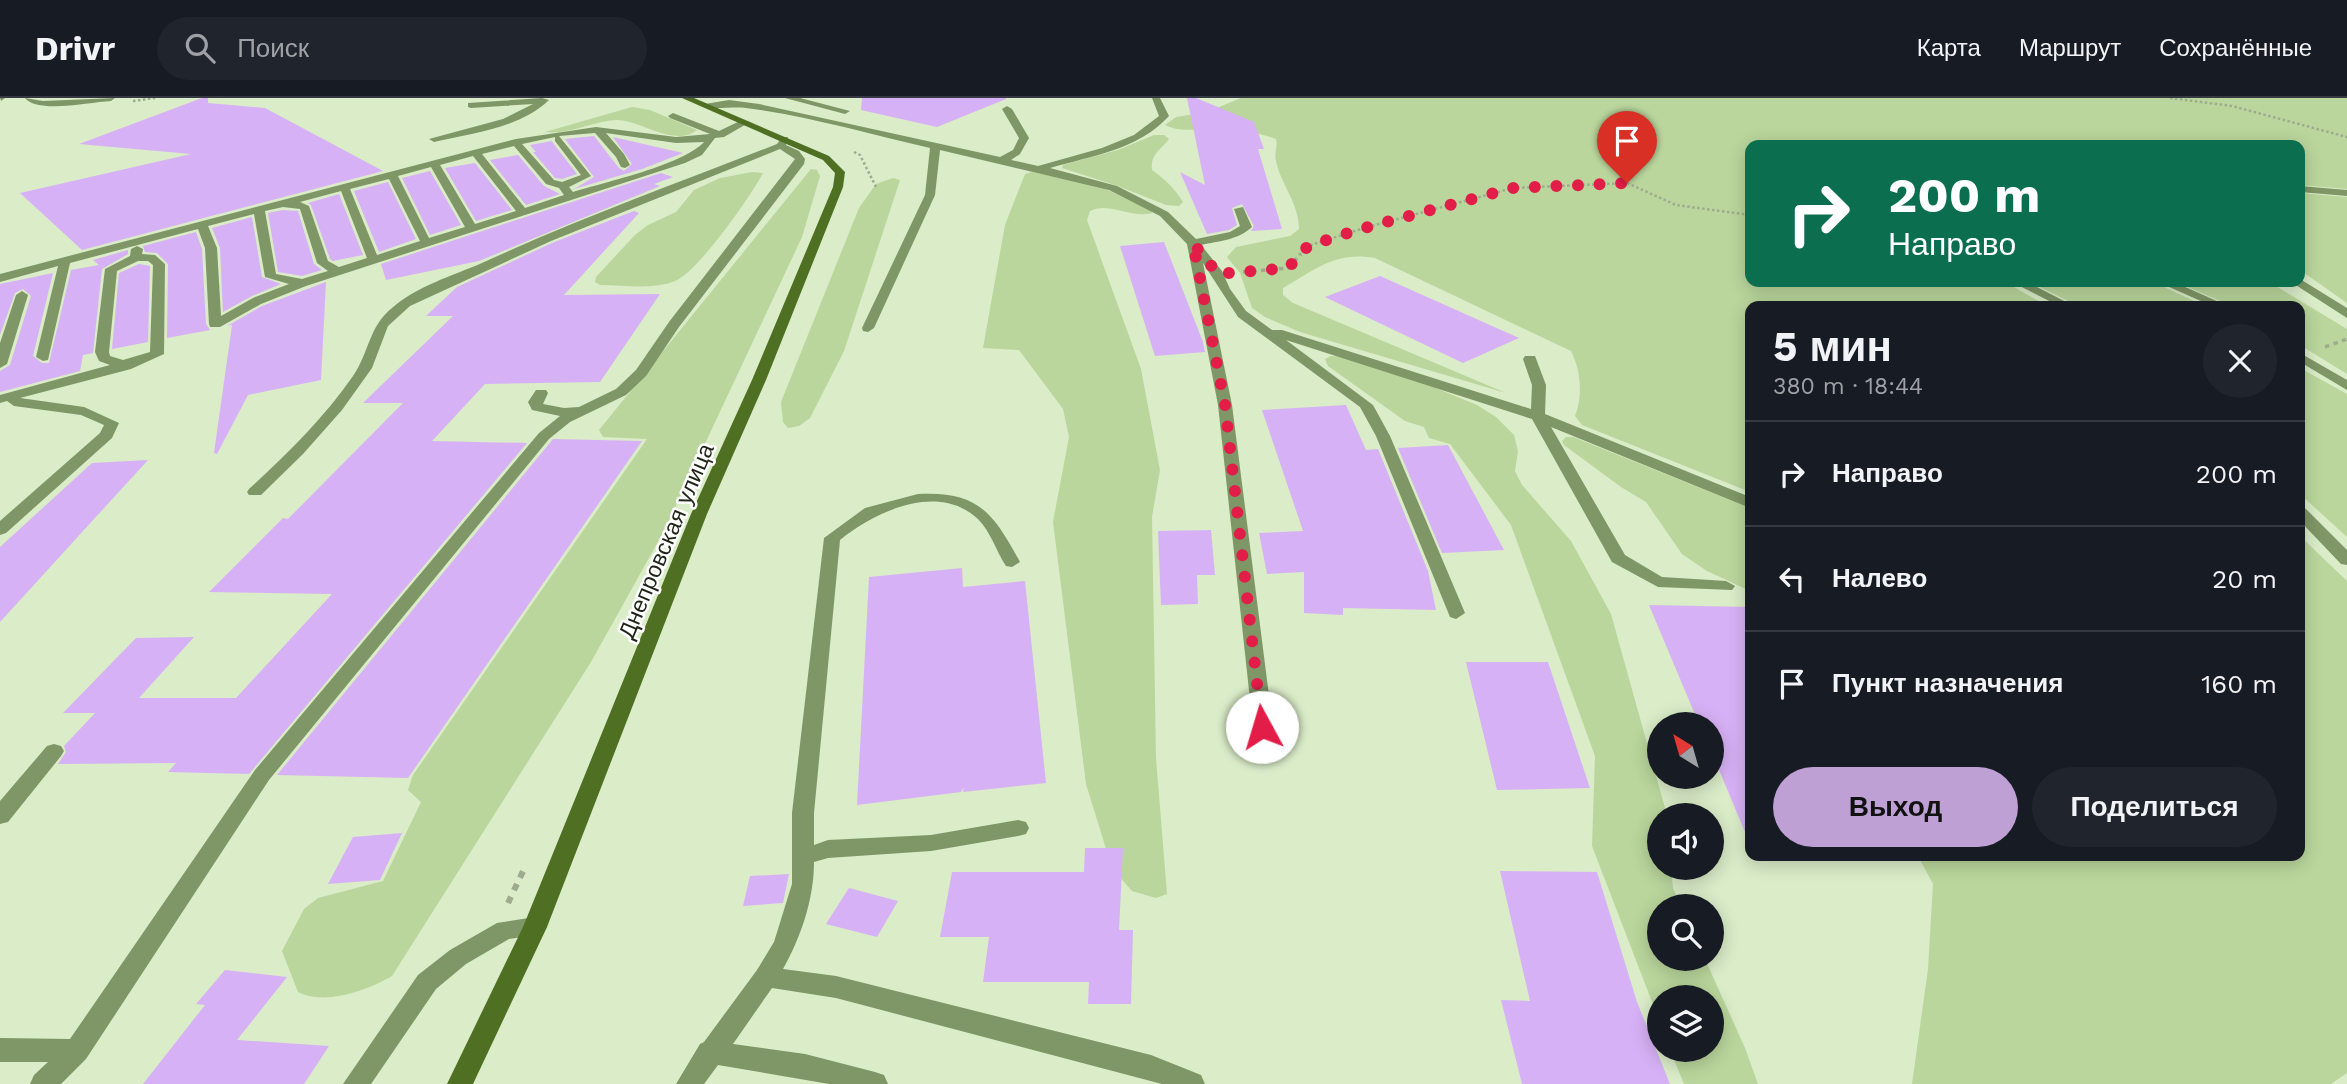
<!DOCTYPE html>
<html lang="ru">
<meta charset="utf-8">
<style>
body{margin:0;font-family:"Work Sans",sans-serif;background:#20242c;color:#f1f3f6;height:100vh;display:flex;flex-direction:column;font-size:26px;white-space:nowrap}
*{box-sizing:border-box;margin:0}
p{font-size:23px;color:#9ea1a6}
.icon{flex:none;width:38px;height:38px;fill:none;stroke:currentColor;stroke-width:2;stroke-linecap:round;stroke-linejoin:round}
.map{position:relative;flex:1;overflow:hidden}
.panel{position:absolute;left:1745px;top:203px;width:560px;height:560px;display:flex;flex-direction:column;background:#171b24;border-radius:14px;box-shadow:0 4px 18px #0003}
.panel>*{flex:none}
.guide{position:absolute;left:1745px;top:42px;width:560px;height:147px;border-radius:14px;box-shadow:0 4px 18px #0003;background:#0b6e4f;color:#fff;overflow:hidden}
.needle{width:46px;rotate:323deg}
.fabs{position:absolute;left:1647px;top:614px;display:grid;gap:14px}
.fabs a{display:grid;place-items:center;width:77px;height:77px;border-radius:50%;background:#171b24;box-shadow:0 4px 18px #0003;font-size:35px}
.pin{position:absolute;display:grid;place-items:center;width:60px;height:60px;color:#fff;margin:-72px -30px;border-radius:50% 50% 50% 0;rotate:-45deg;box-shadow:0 0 7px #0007}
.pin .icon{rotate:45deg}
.me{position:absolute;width:77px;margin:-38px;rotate:354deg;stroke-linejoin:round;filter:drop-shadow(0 0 5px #0008)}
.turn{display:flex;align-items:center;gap:24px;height:147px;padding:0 28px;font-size:32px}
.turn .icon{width:91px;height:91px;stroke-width:2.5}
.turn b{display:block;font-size:49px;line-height:60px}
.round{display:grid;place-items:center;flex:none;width:74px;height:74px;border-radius:37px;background:#20242c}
.summary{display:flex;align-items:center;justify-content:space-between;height:119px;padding:0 28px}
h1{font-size:42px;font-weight:700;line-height:52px}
.button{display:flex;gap:14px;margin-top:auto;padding:14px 28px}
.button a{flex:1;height:80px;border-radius:42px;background:#bfa0d5;color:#111;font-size:28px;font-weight:700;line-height:80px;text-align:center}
.button a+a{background:#20242c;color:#f1f3f6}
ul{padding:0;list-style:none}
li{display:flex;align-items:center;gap:21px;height:105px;padding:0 28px;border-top:2px solid #363941}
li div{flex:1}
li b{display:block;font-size:26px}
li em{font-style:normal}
header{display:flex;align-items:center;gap:42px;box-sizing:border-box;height:98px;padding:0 35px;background:#171b24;border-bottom:2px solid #363941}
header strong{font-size:33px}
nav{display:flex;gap:38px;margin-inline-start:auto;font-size:24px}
.search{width:490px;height:63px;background:#20242c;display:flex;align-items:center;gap:18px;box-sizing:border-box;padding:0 24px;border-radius:38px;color:#9ea1a6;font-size:26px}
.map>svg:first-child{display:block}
</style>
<header>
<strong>Drivr</strong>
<div class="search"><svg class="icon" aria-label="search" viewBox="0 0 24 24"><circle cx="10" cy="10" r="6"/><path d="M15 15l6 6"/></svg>Поиск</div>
<nav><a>Карта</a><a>Маршрут</a><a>Сохранённые</a></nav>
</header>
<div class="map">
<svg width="2347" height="986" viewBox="0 0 2347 986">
<rect width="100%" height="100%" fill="#daecc8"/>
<g fill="#bad69c">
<path d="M1241 0H2347V91L2300 87V47H1750V184H2005L2047 208H1750V394L1582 327 1575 318C1583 297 1581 273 1571 253L1375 160C1336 153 1316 171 1283 190V197L1293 205 1506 295 1300 234 1265 219 1252 210 1240 175 1227 159 1236 149 1290 138 1299 131C1299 105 1281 87 1276 63 1274 55 1278 48 1276 41 1260 35 1238 31 1221 30 1202 29 1182 36 1165 27L1176 19 1207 14Z"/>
<path d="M632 9 650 12 697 32C674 50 641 22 617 22 593 23 569 37 545 34Z"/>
<path d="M1154 37H1164L1169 41C1161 52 1150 56 1152 72 1165 81 1175 91 1183 104L1179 108 1166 107 1118 88 1062 70 1063 67 1118 52Z"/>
<path d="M811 71 817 72 820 78 802 139 664 433 591 564 392 878C368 892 325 908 298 894L282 853 304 811 318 800 383 783 421 704 408 692 413 677 647 341 603 339 599 332Z"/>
<path d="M752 74 763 75C750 99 699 173 675 183 653 192 624 187 600 187L595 184 596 179 635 137 648 127 676 114 694 92 720 80Z"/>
<path d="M1032 74 1099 88 1152 113V115C1131 121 1109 103 1090 113L1087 122 1141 271 1160 372 1152 419 1156 660 1167 796 1156 800 1132 793 1112 770 1086 686 1053 424 1069 339 1063 311 1019 252 983 250 1005 127 1025 76Z"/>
<path d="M893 80 900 82 844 253 810 320 799 328 788 330 783 324 781 304 859 110 876 86Z"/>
<path d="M2300 95 2347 99V205L2300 172Z"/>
<path d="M2030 184H2153L2205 208H2078Z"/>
<path d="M2176 184H2269L2347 231V276L2300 247V208H2232Z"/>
<path d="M1331 258 1347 259 1414 281 1477 307 1496 319 1514 337 1518 353 1515 373 1522 387 1571 443 1611 516 1665 710 1666 717 1659 718V770H1671L1673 790 1681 808H1659V861H1705L1745 950 1758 986H1684L1670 952H1712V900H1659V922L1592 748 1595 658 1511 427 1450 346 1429 340 1424 329 1405 323 1328 268 1325 261Z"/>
<path d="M2300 270 2347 296V439L2300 396Z"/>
<path d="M1566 339H1573L1750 410V493L1707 473 1682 456 1646 404 1621 389 1564 347 1562 343Z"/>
<path d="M2300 438 2347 483V975L2331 986H1912L1928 871 1933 786 1918 758H2300Z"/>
</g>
<g fill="#d7b1f5">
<path d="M202 0H208V5L265 10 383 73 82 152 20 95 191 56 79 46Z"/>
<path d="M862 0H1006V1L937 29 861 12Z"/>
<path d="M1187 0H1196L1254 24 1264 51H1258L1282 131 1251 133 1254 128 1242 106 1232 110 1237 127 1229 132 1207 136 1180 74 1205 87Z"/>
<path d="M594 38 619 70 624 73 632 66 613 39 683 55 642 71 574 91 594 79 565 41Z"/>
<path d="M552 43 553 45 577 76 562 81 555 80 533 54H536L530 47Z"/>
<path d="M518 57 544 88 560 96 526 107 490 62Z"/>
<path d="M475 65 512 112 476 123 445 70Z"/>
<path d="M430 73 461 127 430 137 402 80Z"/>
<path d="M661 75 673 79 654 86 660 88 479 163 386 182 381 166Z"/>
<path d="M388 84 416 141 379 154 354 93Z"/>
<path d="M339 96 363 157 333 163 330 161 311 107 308 105Z"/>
<path d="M283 112 298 113 314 166 322 172 302 178 278 174 268 115Z"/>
<path d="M634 113 639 115 564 197 660 196 600 284 485 286 432 343 527 345 249 676 168 674 176 665 58 666 66 654 64 648 95 615H63L136 540 194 539 139 600H236L332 496 209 494 283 420 288 421 403 305H363L453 218H426L457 189 552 145Z"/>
<path d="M252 119 262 179 281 186 252 198 223 214 220 150 212 130Z"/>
<path d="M196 134 202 151 206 226 210 232 167 240 168 166 157 155 145 154 143 148Z"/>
<path d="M1164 144 1203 244 1205 254 1155 258 1120 148Z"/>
<path d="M128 152V156L102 171 93 255 83 257 80 273 0 294V273L10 267 31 198 23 191 15 195 0 237V186L53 175 33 258 42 265H49L71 172 99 167 93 162Z"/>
<path d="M139 166 150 168 148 244 112 251 119 175Z"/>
<path d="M1380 178 1519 240 1463 265 1325 199Z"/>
<path d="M326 184 321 282 248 297 217 356 214 355 232 227 227 228 262 208Z"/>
<path d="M1346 307 1366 352 1378 351 1428 473 1436 512 1343 510V517L1304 515V474L1267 476 1259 435 1303 433 1262 312Z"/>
<path d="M553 341 642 343 408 680 277 677Z"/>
<path d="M1448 347 1504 452 1442 455 1398 350Z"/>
<path d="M148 362 94 421 0 524V449L92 365Z"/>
<path d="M1211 432 1215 477H1197L1198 506 1161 507 1158 433Z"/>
<path d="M962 470 963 489 1025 483 1046 685 963 694 964 689 961 694 857 707 869 479Z"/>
<path d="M1649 507 1750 509V746L1712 655V626H1699Z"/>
<path d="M1466 564H1548L1590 690 1497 692Z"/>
<path d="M402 735 380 782 328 786 353 739Z"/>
<path d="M1085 750H1123L1119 832H1133L1131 906H1088L1089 884H983L989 839H940L952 774H1084Z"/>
<path d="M1500 773 1597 774 1637 904 1670 986H1522L1501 902 1530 903Z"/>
<path d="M789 776 783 805 743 808 750 778Z"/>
<path d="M849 790 898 803 877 839 826 826Z"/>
<path d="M225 872 287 879 237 942 329 948 304 986H143L205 907 196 906Z"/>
</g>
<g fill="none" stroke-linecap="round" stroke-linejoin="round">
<g stroke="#9dac8f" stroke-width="2.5" stroke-dasharray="2.5 2.5" stroke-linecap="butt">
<path d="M2170 0 2232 8 2347 39"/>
<path d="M133 3 155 0"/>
<path d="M854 54 860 57 877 91"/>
<path d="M1299 157 1308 148 1364 130 1513 90 1627 85 1676 107 1750 117"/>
</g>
<g stroke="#9dac8f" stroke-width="3.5" stroke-dasharray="4.5 4.5" stroke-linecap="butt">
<path d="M1243 174 1288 170 1301 156"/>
<path d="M2325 249 2347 241"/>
</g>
<path stroke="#9dac8f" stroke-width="6" stroke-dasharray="7 7" stroke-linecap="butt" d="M508 805 525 769"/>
<g fill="#7f9666" fill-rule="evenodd">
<path d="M0 0H5L1 3Z"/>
<path d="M25 0 43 3 115 0 111 3C90 4 38 16 25 0Z"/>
<path d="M542 0 549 2C520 30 472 35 434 44L429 41 503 21 533 6 471 10 468 9V5Z"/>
<path d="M785 0H800L850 13 845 16Z"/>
<path d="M1152 0H1160L1169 18C1138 52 1091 58 1050 70L1117 88 1168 114 1196 141 1230 134 1240 128 1234 111 1243 109 1252 129C1238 142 1219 143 1201 147L1222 173 1230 191 1246 213 1272 232H1282L1531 311 1532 287 1523 261 1525 258H1535L1546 287 1545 316 1750 399V410L1551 329 1625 457 1662 479 1726 483 1735 488 1732 492 1658 489 1612 464 1532 321 1286 242 1373 307 1390 338 1465 515 1456 521 1450 519 1376 338 1360 309 1238 219 1203 165 1232 307 1273 629 1270 634H1256L1253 629 1218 307 1187 146 1160 118 1109 92 940 52 935 97 874 230 868 234 863 233 862 230 925 97 930 50C869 36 808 18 746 10 732 8 709 13 699 7L729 2 759 6 1000 59 1013 52 1019 40 1002 11 1007 8 1012 11 1029 40 1020 56 1011 62 1038 68 1102 50 1134 37 1159 18Z"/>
<path d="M673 15 719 33 742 22 750 24 724 39 715 40 702 57 685 65 306 188 261 206 220 229H210L209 226 205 150 198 131 70 165 48 262 43 263 36 259 58 168 0 184V176L516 41 596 29 676 39 710 36 670 20 668 18ZM595 35 616 59 621 69 625 70 630 67 624 56 606 35 676 45 704 44C683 67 605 84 573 94L569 89 591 78 559 38ZM555 39V43L581 77 562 84 554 82 522 46ZM514 48 546 86 559 90 564 97 525 110 482 56ZM473 58 516 113 475 126 440 67ZM431 69 465 129 429 140 398 78ZM389 81 420 143 377 157 350 91ZM341 93 367 160 339 169 328 163 309 108 300 104ZM283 109 300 111 317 165 328 173 302 181 276 176 265 113ZM254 116 265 179 289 186 253 200 221 218 217 150 208 128Z"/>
<path d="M782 39H788L786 47 799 53 805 61 804 66 679 229 646 278 626 297 570 324 549 341 269 682 86 961 61 986H30L34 977 48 964H0V940L70 941 255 672 539 335 560 318 532 312 528 304 536 292H546L548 295 543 306 564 310 579 309 616 291 636 272 669 224 795 61 780 51 551 143 410 208 388 228 372 270 342 312 303 356 261 397H249L247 394 249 391C287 356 324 320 353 278 369 255 369 228 392 210 417 188 452 178 482 165 578 121 678 85 777 46Z"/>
<path d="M2300 88 2347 92V98L2300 94Z"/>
<path d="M137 148 143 151 142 156 155 157 165 166 164 256 131 271 20 300 84 309 119 325 112 340 6 435 0 437V423L100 335 104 327 81 317 14 308 7 303 0 305V297L110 267 99 263 95 254 105 171 130 158 131 151ZM138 163H148L153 167 150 254 123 262 110 258 109 254 117 173Z"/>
<path d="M2300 181 2347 210V220L2291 184H2300Z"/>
<path d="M2012 184H2027L2074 208H2059Z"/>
<path d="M2158 184H2174L2228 208H2212Z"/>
<path d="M22 193 28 197 7 266 0 270V245L16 197Z"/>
<path d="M2300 255 2347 282V292L2300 264Z"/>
<path d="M918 396C979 393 993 415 1020 464L1012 469 1006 468C996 453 991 434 978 421 938 384 876 413 840 442L814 715V747L828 742 931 737 1018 722 1026 724 1029 730 1026 736 1018 738 931 753 828 760 814 764C814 801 801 839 783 871L836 878 1151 957 1201 977 1205 986H1162L836 900 772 890 733 946 805 956 875 974 884 977 888 986H829L718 967 704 986H676L700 946 704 944 757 872 774 844 792 786V715L824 440 865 410Z"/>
<path d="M2300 409 2306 411 2347 452V467L2341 466 2300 423Z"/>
<path d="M54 646 61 648 64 653 61 658 8 724 0 726V703L47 648Z"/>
<path d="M535 819 543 822 547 829 543 836 509 841 466 866 436 891 371 986H343L418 877 450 852 497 825Z"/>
</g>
<path fill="#4f6f23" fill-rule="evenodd" d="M682 0H694L829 58 845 74 843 89 766 282 707 416 547 829 473 986H447L523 829 691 416 752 282 833 89 835 75 823 62Z"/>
</g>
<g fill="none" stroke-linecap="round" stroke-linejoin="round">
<path stroke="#e11d48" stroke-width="12" stroke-dasharray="0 21.6" d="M1262 629 1225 307 1193 145 1218 176 1288 170 1308 148 1364 130 1513 90 1627 85"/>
</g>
<g text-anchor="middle" stroke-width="5" stroke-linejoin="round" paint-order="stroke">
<g font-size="23" fill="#1e2517" stroke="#fff">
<text transform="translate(666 443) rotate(-67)" y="8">Днепровская улица</text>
</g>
</g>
</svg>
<div class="fabs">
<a><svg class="needle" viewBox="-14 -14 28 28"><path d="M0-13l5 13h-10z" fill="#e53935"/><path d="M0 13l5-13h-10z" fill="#9ea1a6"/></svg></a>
<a><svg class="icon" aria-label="sound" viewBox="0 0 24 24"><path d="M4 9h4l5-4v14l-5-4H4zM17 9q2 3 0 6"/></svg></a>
<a><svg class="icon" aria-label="search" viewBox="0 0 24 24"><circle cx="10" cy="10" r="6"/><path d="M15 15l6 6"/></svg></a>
<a><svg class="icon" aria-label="layers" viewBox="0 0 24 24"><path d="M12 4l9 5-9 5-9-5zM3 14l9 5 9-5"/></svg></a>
</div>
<div class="pin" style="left:1627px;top:85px;background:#d93025"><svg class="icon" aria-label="arrive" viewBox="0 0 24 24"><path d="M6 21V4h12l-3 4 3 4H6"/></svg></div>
<svg class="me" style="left:1262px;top:629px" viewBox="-20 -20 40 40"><circle r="19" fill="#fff"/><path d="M0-13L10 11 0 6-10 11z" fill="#e11d48"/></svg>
<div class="guide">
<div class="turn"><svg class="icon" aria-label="right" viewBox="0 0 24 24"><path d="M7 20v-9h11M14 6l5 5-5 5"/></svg><div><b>200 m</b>Направо</div></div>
</div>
<section class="panel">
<div class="summary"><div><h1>5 мин</h1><p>380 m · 18:44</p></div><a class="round"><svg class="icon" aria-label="close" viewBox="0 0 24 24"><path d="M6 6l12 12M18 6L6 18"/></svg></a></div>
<ul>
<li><svg class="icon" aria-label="right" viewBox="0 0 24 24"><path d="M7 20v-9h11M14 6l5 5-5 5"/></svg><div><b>Направо</b></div><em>200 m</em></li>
<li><svg class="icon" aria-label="left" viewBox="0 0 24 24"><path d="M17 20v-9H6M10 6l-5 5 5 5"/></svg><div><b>Налево</b></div><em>20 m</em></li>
<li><svg class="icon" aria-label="arrive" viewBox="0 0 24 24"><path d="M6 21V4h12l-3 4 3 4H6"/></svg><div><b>Пункт назначения</b></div><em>160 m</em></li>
</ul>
<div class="button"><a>Выход</a><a>Поделиться</a></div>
</section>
</div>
